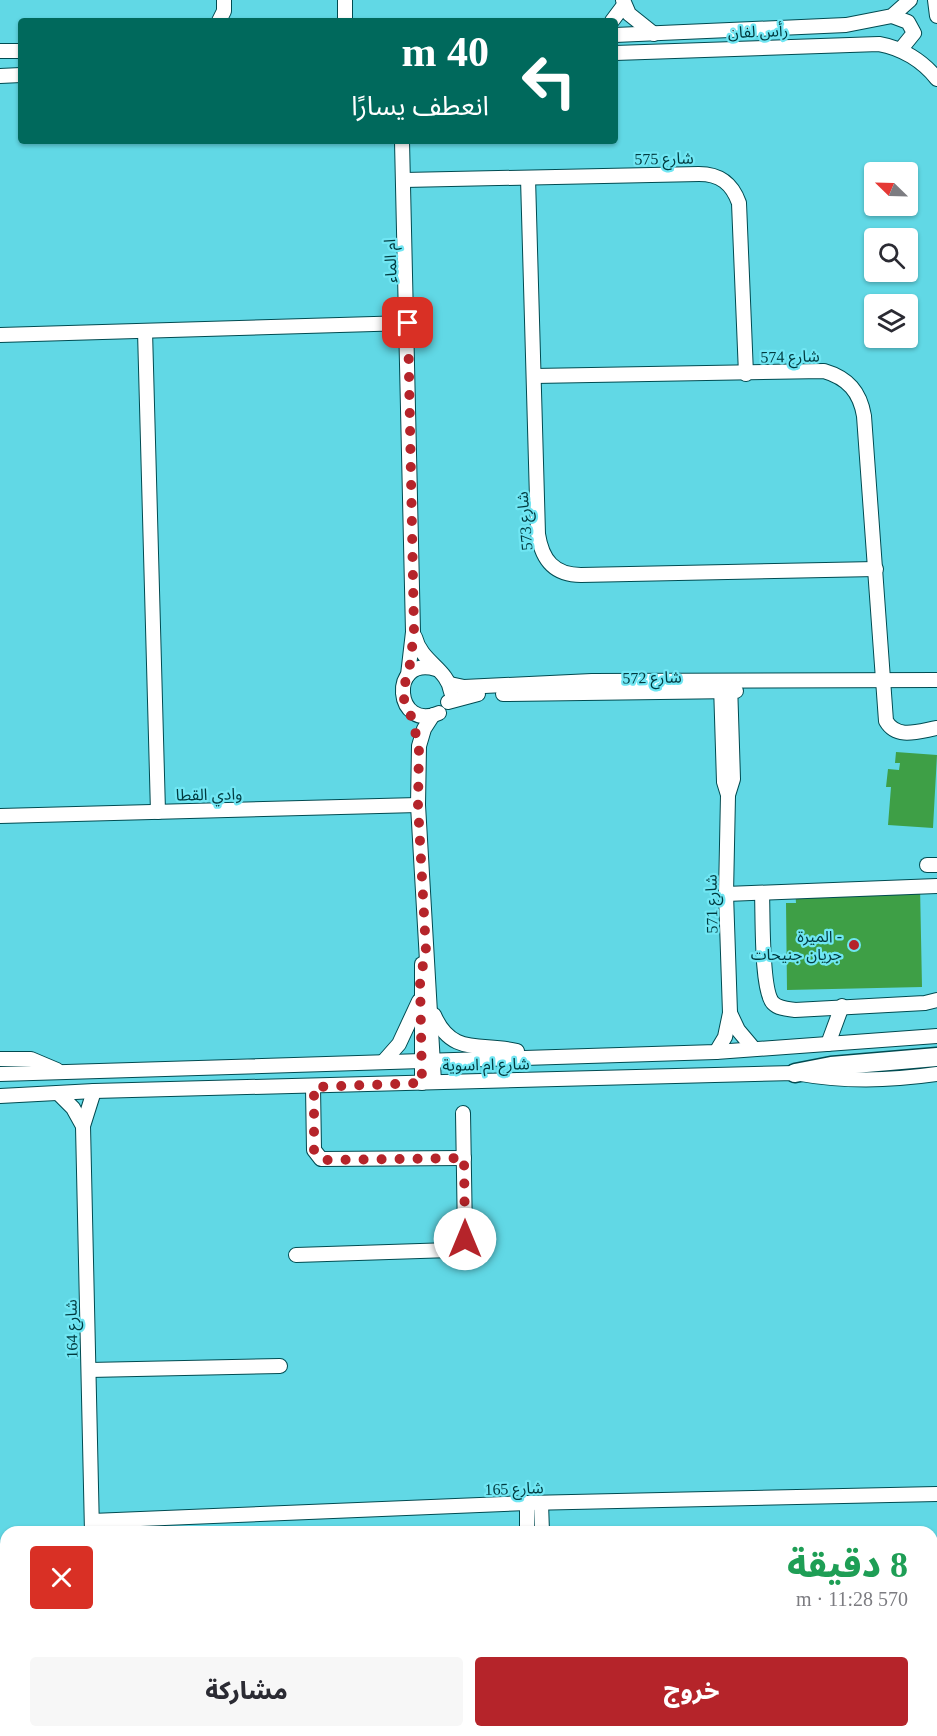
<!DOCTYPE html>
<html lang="ar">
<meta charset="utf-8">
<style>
body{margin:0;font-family:"Times New Roman","Noto Sans Arabic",serif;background:#f7f7f7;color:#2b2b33;direction:rtl;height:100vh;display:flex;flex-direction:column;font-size:22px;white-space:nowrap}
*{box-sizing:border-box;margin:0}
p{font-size:20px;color:#7c7c81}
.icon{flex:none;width:33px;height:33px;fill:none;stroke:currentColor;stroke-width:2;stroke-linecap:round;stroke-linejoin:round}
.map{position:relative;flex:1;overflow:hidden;direction:ltr}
.drawer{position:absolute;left:0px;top:1526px;width:938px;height:212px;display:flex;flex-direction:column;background:#fff;border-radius:18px 18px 0 0;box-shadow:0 2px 4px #0004;direction:rtl}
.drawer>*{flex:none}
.guide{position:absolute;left:18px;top:18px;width:600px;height:126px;border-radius:6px;box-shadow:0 2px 4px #0004;direction:rtl;background:#00695c;color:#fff;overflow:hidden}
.needle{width:39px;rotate:293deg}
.fabs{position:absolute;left:864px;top:162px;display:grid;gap:12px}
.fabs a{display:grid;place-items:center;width:54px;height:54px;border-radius:6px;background:#fff;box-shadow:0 2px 4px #0004;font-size:30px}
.pin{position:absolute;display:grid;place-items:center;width:51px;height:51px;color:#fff;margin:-26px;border-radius:12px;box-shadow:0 3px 9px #0006}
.me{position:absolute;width:66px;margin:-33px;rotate:0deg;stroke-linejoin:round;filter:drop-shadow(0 0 4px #0008)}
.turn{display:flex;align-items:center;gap:21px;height:126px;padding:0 30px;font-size:27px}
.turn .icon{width:78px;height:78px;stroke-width:2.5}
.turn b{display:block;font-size:42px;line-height:51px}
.round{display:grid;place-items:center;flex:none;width:63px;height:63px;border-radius:6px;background:#f7f7f7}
.headline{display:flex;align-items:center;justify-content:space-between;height:102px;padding:0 30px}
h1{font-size:36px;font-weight:800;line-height:45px;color:#1e9e55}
.action{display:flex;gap:12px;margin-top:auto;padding:12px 30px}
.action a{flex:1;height:69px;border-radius:6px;background:#b5242a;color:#fff;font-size:24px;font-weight:800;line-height:69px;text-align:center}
.action a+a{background:#f7f7f7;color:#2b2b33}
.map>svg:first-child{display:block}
</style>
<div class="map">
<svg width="937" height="1736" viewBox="0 0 937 1736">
<rect width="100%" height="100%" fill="#61d8e5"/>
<g fill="#3e9f46">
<path d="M896 752 937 755 933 828 888 825 891 787H886L888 769 899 770 900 763H895Z"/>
<path d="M920 886 922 987 787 990 786 903H796L795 889Z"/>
</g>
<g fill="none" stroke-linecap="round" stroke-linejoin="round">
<defs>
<g id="minor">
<path d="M345 0V21"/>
<path d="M623 0 629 14 654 34"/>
<path d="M935 0 937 16"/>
<path d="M892 16 908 22 914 33 901 49"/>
<path d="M219 21 224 11V0"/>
<path d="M612 21 624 5"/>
<path d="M615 35 846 25 892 16 910 0"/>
<path d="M0 51H21"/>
<path d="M615 53 879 44C902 48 923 61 937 79"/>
<path d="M0 76 21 75"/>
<path d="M402 141 413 632 408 675"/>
<path d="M528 178 538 534C542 560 554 575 581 575L876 569"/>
<path d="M404 180 699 174C720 174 732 183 739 203L746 374"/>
<path d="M145 331 158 812"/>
<path d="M0 335 408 323"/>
<path d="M534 376 824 371C848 378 860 392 864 416L886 721C897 740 919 731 937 728"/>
<path d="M415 637C421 662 448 669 451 692"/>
<path d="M436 669C388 655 395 733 439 713"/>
<path d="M450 684 464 687 592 681 937 680"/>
<path d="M721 685 724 782 728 795"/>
<path d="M503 694 736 691"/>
<path d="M448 702 478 694"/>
<path d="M433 715 424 729 419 746 418 805 434 1082"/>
<path d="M0 816 418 805"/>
<path d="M927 865H937"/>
<path d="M726 894 937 886"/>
<path d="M762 894C763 914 761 990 773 1003 779 1009 788 1009 795 1010L925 1003 937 1000"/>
<path d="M730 1013 738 1030 754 1049"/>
<path d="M434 1015C452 1057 482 1042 517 1051"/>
<path d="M828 1044 842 1006"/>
<path d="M716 1052 725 1037 730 1013 726 894 728 795 733 779 730 683"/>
<path d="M0 1059H31L57 1070"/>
<path d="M384 1061 399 1044 419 1001"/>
<path d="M0 1074 716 1052 937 1036"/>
<path d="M422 1083V964"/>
<path d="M313 1087 314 1150 321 1159 464 1158"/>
<path d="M58 1093 73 1108 83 1126"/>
<path d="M0 1096 94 1091 795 1073C844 1082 888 1081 937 1074"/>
<path d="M296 1255 451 1250 461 1246 465 1236 463 1113"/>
<path d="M89 1370 280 1366"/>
<path d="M527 1503V1532"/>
<path d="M541 1503 542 1532"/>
<path d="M92 1521 527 1503 937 1494"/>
<path d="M92 1532 83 1126 94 1091"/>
<path d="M0 1578H6"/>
<path d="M101 1731 104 1736"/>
<path d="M781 1736H788"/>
<path d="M820 1736 937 1733"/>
</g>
<path id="major" d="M795 1073 831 1066 937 1057"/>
</defs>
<use href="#minor" stroke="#004b51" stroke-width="16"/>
<use href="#major" stroke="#004b51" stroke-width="21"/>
<use href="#minor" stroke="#fff" stroke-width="14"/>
<use href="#major" stroke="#fff" stroke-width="18"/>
</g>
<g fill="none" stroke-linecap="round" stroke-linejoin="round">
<path stroke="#b5242a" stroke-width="10" stroke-dasharray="0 18" d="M408 323 414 632 410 664 402 695 409 709 419 746 418 805 426 951 420 979 422 1083 314 1087V1150L324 1160 464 1158 465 1239"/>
</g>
<circle fill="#b5242a" stroke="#70e6f3" stroke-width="2" cx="854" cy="945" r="6"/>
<g text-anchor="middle" stroke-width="4.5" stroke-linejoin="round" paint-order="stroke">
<g font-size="16" fill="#003a3f" stroke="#70e6f3">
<text transform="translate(758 31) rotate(-2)" y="6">رأس لفان</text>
<text transform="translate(664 158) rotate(-1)" y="6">شارع 575</text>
<text transform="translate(390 261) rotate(-92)" y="6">ام الماء</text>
<text transform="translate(790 356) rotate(-1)" y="6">شارع 574</text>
<text transform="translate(524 521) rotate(-95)" y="6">شارع 573</text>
<text transform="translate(652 677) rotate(-1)" y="6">شارع 572</text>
<text transform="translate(209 794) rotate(-1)" y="6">وادي القطا</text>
<text transform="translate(711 904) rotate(-91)" y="6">شارع 571</text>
<text transform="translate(486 1064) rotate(-1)" y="6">شارع ام اسوية</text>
<text transform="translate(71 1329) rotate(-91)" y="6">شارع 164</text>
<text transform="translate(514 1488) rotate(-2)" y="6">شارع 165</text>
</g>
<g font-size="16" fill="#003a3f" stroke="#70e6f3" text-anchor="end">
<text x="842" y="942">الميرة -<tspan x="842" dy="18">جريان جنيحات</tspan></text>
</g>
</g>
</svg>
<div class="fabs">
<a><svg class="needle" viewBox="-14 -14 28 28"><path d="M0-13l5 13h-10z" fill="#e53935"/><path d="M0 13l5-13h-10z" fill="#7c7c81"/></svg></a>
<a><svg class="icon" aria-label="search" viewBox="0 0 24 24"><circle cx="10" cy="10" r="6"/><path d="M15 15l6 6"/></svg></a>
<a><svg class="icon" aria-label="layers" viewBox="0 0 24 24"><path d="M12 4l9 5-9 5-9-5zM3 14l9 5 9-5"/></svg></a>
</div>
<div class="pin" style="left:408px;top:323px;background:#d93025"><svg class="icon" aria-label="arrive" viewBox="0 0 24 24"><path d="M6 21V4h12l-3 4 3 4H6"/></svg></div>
<svg class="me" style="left:465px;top:1239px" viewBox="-20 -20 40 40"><circle r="19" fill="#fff"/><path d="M0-13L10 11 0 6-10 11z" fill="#b5242a"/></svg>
<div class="guide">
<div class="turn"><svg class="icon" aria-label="left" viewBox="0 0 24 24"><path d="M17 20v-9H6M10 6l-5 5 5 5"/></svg><div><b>40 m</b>انعطف يسارًا</div></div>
</div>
<section class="drawer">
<div class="headline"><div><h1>8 دقيقة</h1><p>570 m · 11:28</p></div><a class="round" style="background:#d93025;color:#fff"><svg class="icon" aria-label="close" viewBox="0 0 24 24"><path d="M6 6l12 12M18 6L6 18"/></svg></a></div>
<div class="action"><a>خروج</a><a>مشاركة</a></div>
</section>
</div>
